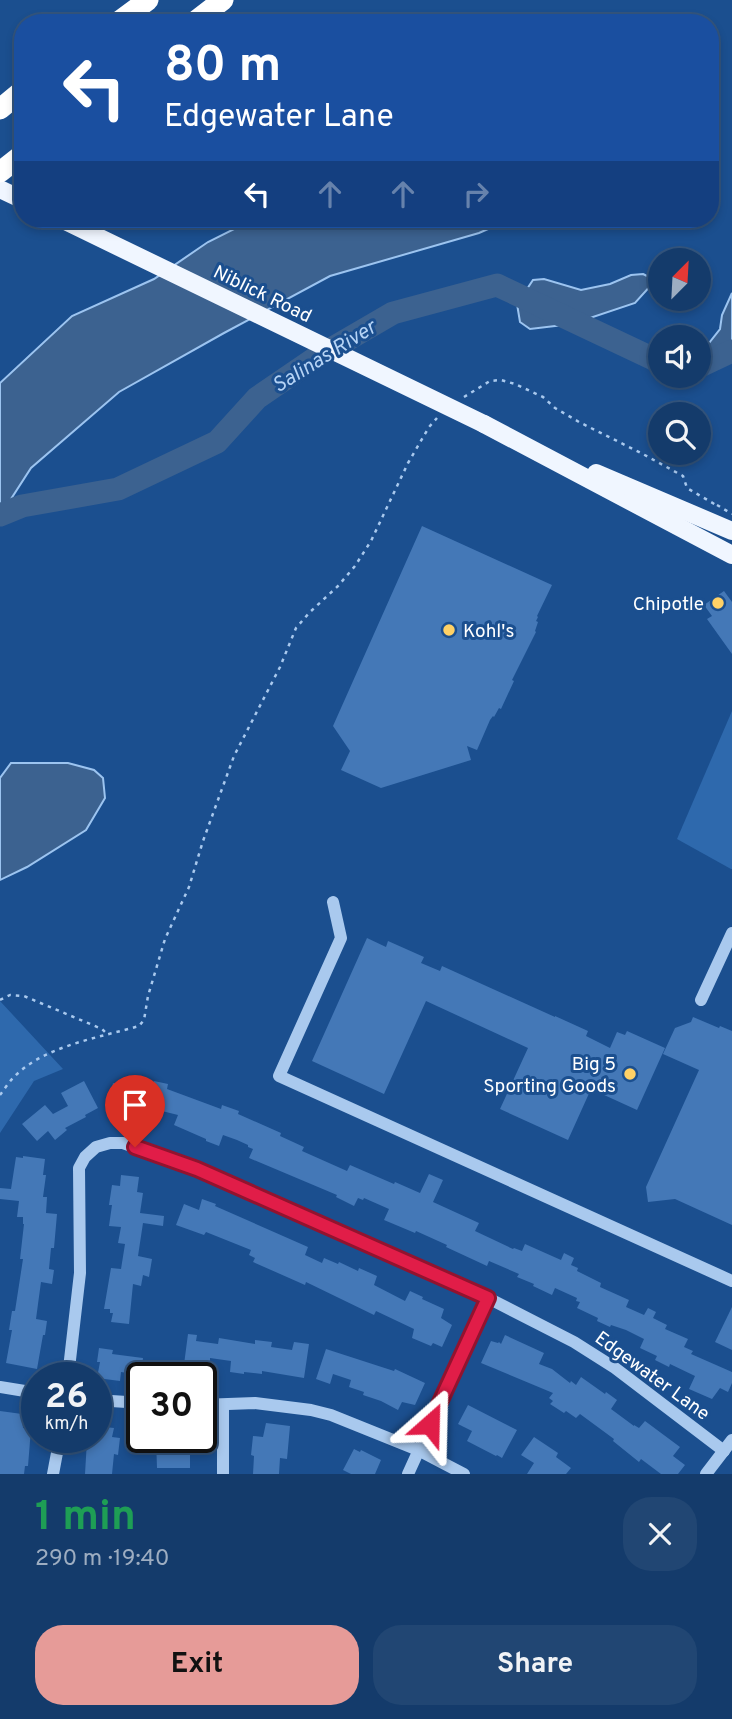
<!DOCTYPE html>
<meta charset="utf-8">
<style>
body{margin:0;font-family:Overpass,sans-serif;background:#214673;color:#f1f3f6;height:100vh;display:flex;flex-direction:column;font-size:26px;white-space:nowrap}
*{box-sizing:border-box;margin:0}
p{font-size:23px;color:#9dadc1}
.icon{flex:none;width:38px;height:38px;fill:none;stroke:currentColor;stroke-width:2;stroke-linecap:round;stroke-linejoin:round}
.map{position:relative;height:1474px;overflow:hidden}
.sheet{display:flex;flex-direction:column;background:#143b6b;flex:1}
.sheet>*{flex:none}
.hud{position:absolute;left:14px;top:14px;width:705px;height:214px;border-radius:28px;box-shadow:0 4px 10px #0003,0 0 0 2px #33557e;background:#1a4fa0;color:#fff;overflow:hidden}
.needle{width:46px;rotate:24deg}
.buttons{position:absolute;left:648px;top:248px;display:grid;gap:14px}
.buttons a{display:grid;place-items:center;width:63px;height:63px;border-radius:50%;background:#143b6b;box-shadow:0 4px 10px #0003,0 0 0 2px #33557e;font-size:35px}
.speed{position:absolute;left:21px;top:1362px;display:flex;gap:14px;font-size:35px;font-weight:700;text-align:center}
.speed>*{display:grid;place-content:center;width:91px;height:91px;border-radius:50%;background:#143b6b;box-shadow:0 4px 10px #0003,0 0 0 2px #33557e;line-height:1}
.speed small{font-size:18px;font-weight:400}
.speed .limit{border:4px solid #111;border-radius:10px;background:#fff;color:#111}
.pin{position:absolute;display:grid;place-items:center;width:60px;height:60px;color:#fff;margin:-72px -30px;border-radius:50% 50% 50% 0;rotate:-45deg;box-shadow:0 0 7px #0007}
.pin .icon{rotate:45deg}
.me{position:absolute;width:77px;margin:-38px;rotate:25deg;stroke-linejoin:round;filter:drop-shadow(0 0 5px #0008)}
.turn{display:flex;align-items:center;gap:24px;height:147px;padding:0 35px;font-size:32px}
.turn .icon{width:91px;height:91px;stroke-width:2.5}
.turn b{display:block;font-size:49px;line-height:60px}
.lanes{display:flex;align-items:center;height:66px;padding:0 35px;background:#0003;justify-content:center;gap:35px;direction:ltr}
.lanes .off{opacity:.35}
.round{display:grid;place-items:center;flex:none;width:74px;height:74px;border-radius:28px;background:#214673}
.summary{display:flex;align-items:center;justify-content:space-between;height:119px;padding:0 35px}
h1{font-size:42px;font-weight:700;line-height:52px;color:#1e9e55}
.button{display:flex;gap:14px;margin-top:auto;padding:14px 35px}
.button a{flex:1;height:80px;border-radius:28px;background:#e69b98;color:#111;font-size:28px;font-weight:700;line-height:80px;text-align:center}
.button a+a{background:#214673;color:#f1f3f6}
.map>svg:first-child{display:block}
</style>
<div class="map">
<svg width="732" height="1474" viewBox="0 0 732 1474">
<rect width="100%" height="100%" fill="#1b4f8f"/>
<g fill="#2e69ad">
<path d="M732 711V869H731L677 839Z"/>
<path d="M0 1001 63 1069 34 1081 0 1133Z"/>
</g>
<g fill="#3c6290" stroke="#9cc4f0" stroke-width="2">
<path d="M254 219H511L479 233 330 276 224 333 119 392 31 468 0 516V383L72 316 154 279 208 242Z"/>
<path d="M643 274 651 278 653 283 635 303 572 324 530 329 520 322 517 304 533 280 544 279 581 290 610 284 631 275Z"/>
<path d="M732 293V351L698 367V357L720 329 722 315Z"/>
<path d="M11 763H68L94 770 103 778 105 798 86 830 27 867 0 880V778Z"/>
</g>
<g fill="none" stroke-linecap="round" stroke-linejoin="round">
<g stroke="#3c6290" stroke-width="23">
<path d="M698 367 732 351"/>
<path d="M0 515 22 506 118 489 217 442 257 398 314 359 393 313 497 285 660 362"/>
</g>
</g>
<g fill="#4478b7">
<path d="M422 526 552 585 537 616 538 617 536 621 538 622 535 631 536 632 512 680 514 681 501 709 499 708 494 717 493 716 490 720 477 750 467 746 471 760 381 788 341 770 350 751 333 726Z"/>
<path d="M724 591 732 602V654L707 619 712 616 704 605Z"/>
<path d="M367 938 386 947 388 941 424 957 421 963 440 971 442 966 555 1017V1016L588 1031 586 1036 610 1048 617 1032 625 1035 627 1031 665 1048 637 1110 591 1089 568 1140 500 1109 528 1048 426 1001 384 1094 312 1061Z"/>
<path d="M693 1017 719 1028 720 1026 732 1031V1225L675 1199 648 1202 646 1187 699 1070 663 1054 675 1028 691 1022Z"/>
<path d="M84 1081 98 1108 85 1115 86 1117 65 1128 67 1130 55 1140 48 1131 37 1141 22 1124 45 1105 53 1114 68 1106 61 1093Z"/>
<path d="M154 1081 168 1084 167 1089 221 1109 222 1105 239 1111 238 1114 281 1133 280 1136 304 1147 302 1151 347 1171 350 1165 394 1184 395 1182 420 1193 429 1174 443 1180 433 1202 479 1223 475 1231 513 1249 514 1248 522 1251 525 1244 561 1260 564 1253 574 1258 571 1265 578 1268 577 1271 601 1283 600 1287 629 1300 626 1307 644 1315 648 1308 656 1312 653 1318 667 1325 665 1329 688 1339 684 1347 693 1351 691 1354 732 1372V1383L728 1392 720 1388 712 1399 689 1389 695 1376 670 1364 669 1367 655 1360 657 1356 640 1348 644 1339 626 1330 611 1325 610 1327 597 1321 598 1318 577 1308 580 1302 576 1301 577 1298 555 1288 552 1295 533 1286 534 1284 517 1277 519 1274 489 1261 487 1266 446 1247 447 1245 416 1231 415 1233 384 1220 389 1209 364 1198 363 1200 358 1198 354 1206 336 1197 337 1195 249 1158 253 1149 248 1147V1145L237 1140 223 1135 219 1146 206 1141V1139L174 1125 178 1115 158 1110 155 1120 117 1111 121 1096 108 1103 113 1083 148 1091 150 1086H152Z"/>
<path d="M23 1156 45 1159 43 1175H46L43 1197H47L46 1213 57 1214 54 1248H51L49 1269 54 1270 52 1284 41 1282 38 1304 36 1319 47 1321 45 1335H43L37 1369 6 1363 12 1330H9L12 1311H15L23 1259H20L24 1224H23V1217H17L19 1201 0 1199V1188L11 1189 16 1157 23 1158Z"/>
<path d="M121 1175 139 1177 137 1192 143 1193 140 1213 164 1216 163 1226 143 1223 138 1256 152 1259 149 1277 143 1275 141 1286 133 1284 129 1324 111 1322 113 1313H110V1309H104L111 1268 121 1269 125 1244 118 1243 121 1227 109 1226 112 1205H109L112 1185 120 1186Z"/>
<path d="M202 1199 216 1204 215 1206 308 1247 305 1255 322 1263 324 1258 338 1264 339 1262 358 1271 359 1268 377 1276 374 1285 405 1301 410 1291 423 1297 422 1299 444 1309 441 1318 452 1325 442 1347 433 1343 431 1346 412 1338 414 1329 376 1311 374 1315 306 1282 305 1285 253 1262 255 1258 249 1255 251 1250 206 1232 204 1235 176 1225 184 1204 199 1210Z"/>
<path d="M732 1307V1350L715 1342Z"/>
<path d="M188 1334 197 1335 196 1341 218 1344 219 1338 255 1344V1340L272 1342 271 1347 292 1350 294 1342 309 1344 304 1378 262 1371V1374L244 1372V1374L230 1372 231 1361 210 1358V1367L198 1365 197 1373 183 1372Z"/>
<path d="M505 1335 544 1353 539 1364 552 1369 570 1383 571 1381 576 1385 581 1377 605 1394 606 1392 617 1400 611 1409 634 1426V1425L639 1428 645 1421 680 1447 673 1456 685 1465 678 1474H661L641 1459 639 1462 613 1441 614 1439 580 1414 576 1418 566 1411 564 1413 550 1404 553 1401 549 1398 553 1393 481 1363 491 1341 498 1343 499 1342 501 1344Z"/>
<path d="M99 1348 113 1350 112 1354 143 1358 141 1375 121 1372 120 1381 97 1378 100 1362H97Z"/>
<path d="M326 1349 394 1371 395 1369 425 1383 415 1405 402 1402 398 1410 381 1401 363 1395 364 1392 349 1387 351 1380 333 1374 330 1384 316 1379Z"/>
<path d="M468 1405 517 1430 502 1458 497 1455 496 1456 467 1441 472 1431 458 1424Z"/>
<path d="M0 1411 22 1414 23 1428 31 1429 28 1466H25L24 1474H0Z"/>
<path d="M266 1423 290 1426 287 1459 280 1458 279 1474H253L254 1456 251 1455 253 1436 263 1437Z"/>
<path d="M96 1426 114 1428 112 1437 120 1438 118 1455 114 1454 112 1474H85L87 1440 96 1441Z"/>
<path d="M158 1437 178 1438V1454H190V1468H157L156 1439H158Z"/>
<path d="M534 1437 558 1453 556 1457 571 1468 566 1474H527L534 1463 521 1455Z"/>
<path d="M354 1449 360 1452 361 1450 381 1460 375 1474H351L343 1470Z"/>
</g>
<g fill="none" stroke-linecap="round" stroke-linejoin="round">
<g stroke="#a9c9ee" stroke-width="2.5" stroke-dasharray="3.5 5" stroke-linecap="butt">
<path d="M464 397 490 381 501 380 515 384 543 397 555 408 579 422 641 453 683 476 687 488 716 505"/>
<path d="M717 505 732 514"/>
<path d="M0 1000 10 995 24 996 102 1029 108 1035"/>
<path d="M0 1095C4 1090 8 1083 13 1078 43 1046 98 1038 139 1026L144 1020 148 996 165 939 189 887 203 841 234 756 280 667 296 628 310 612 338 586 355 566 371 541 408 463 429 427 437 418"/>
</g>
<g stroke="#a9c9ee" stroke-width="12">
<path d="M333 902 341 938 279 1076 732 1281"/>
<path d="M701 1000 732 933"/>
<path d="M68 1377 80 1273 79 1168 85 1157 96 1147 110 1143H123L197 1169 488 1298 574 1342 615 1368 724 1451"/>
<path d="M0 1387 37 1393"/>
<path d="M96 1400 142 1403"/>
<path d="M201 1405 255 1403 311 1410 331 1415 418 1450 464 1474"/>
<path d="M53 1474 60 1437"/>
<path d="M223 1474V1405"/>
<path d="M408 1474 488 1298"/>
<path d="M706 1474 732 1440"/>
</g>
<g stroke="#f0f6ff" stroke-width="18">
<path d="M0 189 23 200"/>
<path d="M484 424 732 555"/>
<path d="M596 473 732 531"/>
</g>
<g stroke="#fff" stroke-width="21">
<path d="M117 23 148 0"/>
<path d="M193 23 223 0"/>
<path d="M0 109 23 90"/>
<path d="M0 172 23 154"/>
</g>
<path stroke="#f0f6ff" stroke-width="18" d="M61 219 484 424"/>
</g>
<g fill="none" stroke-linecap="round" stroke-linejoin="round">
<defs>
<path id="route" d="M135 1147 197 1169 488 1298 430 1424"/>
</defs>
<use href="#route" stroke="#92132f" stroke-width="18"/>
<use href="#route" stroke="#e11d48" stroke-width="12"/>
</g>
<g fill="#ffd166" stroke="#1b4f8f" stroke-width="2.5">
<circle cx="718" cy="603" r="7"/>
<circle cx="449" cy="630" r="7"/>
<circle cx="630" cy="1074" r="7"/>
</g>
<g text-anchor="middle" stroke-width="6" stroke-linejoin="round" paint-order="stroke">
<g font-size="19" fill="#fff" stroke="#1b4f8f">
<text transform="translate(263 293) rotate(26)" y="7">Niblick Road</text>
<text transform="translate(653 1375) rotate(36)" y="7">Edgewater Lane</text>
</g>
<g font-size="19" fill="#fff" stroke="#1b4f8f" text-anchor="end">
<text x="704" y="610">Chipotle</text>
<text x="463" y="637" text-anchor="start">Kohl's</text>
<text x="616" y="1070">Big 5<tspan x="616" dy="22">Sporting Goods</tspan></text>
</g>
<g font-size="21" font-style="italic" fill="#b5d3f5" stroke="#1b4f8f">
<text transform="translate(324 356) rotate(-32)" y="7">Salinas River</text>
</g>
</g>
</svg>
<div class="buttons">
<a><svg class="needle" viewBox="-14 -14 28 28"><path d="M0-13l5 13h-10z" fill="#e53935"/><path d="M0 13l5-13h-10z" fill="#9dadc1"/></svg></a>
<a><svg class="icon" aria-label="sound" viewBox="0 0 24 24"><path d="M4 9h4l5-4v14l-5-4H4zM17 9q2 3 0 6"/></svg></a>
<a><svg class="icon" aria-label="search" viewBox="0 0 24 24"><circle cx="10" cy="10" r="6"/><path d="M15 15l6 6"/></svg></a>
</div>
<div class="speed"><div>26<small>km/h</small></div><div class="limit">30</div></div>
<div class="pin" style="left:135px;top:1147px;background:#d93025"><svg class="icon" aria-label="arrive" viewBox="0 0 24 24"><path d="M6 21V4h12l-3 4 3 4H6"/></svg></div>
<svg class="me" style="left:430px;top:1424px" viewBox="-20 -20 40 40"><path d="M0-17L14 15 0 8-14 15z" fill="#e11d48" stroke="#fff" stroke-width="4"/></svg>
<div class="hud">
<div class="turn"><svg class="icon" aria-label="left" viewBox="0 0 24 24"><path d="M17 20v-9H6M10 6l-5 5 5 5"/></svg><div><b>80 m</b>Edgewater Lane</div></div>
<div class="lanes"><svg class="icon" aria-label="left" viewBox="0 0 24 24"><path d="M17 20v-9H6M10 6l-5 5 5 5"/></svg><svg class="icon off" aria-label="ahead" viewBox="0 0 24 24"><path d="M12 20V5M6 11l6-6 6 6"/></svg><svg class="icon off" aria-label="ahead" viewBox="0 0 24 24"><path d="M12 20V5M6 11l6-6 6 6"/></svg><svg class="icon off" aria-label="right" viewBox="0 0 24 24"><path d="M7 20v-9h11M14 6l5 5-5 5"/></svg></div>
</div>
</div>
<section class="sheet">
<div class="summary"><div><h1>1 min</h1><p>290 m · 19:40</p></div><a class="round"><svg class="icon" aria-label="close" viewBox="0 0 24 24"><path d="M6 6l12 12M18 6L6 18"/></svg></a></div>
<div class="button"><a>Exit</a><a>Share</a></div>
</section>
